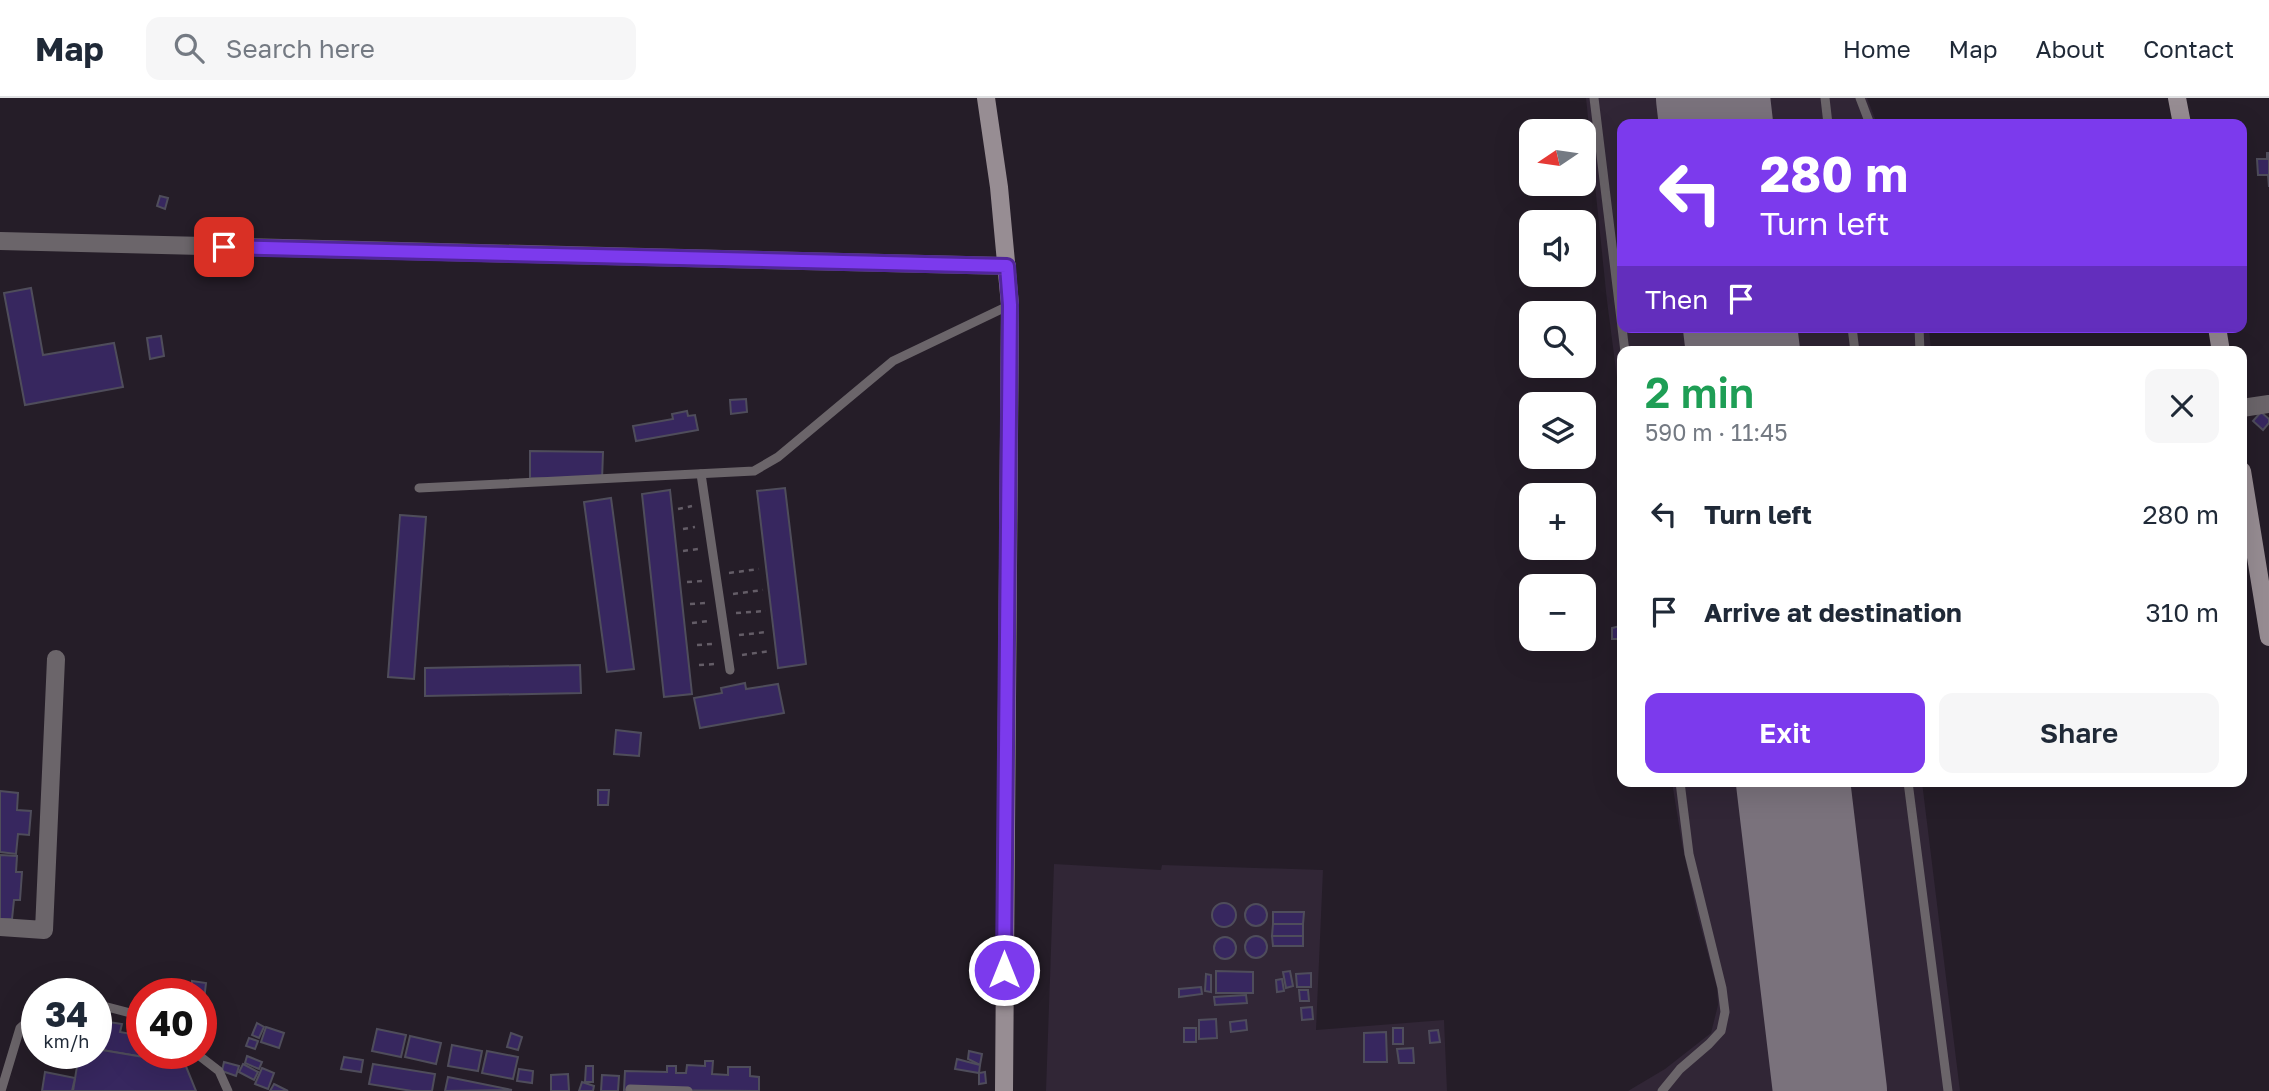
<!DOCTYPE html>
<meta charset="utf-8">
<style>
body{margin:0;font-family:"Golos Text",sans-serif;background:#f6f6f7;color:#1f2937;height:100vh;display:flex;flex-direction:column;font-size:26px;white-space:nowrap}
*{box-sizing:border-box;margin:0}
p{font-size:23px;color:#747a83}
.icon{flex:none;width:38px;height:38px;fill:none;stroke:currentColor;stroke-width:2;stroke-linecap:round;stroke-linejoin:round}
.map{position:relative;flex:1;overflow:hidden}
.drawer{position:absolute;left:1617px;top:248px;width:630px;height:441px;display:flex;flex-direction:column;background:#fff;border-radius:14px;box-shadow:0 7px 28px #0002}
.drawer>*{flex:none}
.top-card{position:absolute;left:1617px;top:21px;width:630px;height:214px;border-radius:14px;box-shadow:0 7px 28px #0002;background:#7c3aed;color:#fff;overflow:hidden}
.needle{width:46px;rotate:257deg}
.tools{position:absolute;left:1519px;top:21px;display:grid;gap:14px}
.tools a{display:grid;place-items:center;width:77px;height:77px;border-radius:14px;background:#fff;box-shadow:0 7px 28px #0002;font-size:35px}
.speed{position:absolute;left:21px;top:880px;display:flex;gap:14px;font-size:35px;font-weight:700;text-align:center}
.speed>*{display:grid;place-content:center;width:91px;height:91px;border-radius:50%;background:#fff;box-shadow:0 7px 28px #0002;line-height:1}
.speed small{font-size:18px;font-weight:400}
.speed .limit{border:10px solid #d22;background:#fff;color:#111}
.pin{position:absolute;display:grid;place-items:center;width:60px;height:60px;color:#fff;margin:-30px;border-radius:14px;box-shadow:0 4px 10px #0006}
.me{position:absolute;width:77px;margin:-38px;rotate:0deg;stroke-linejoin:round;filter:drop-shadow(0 0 5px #0008)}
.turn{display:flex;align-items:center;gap:24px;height:147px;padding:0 28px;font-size:32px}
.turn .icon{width:91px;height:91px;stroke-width:2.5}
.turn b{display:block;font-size:49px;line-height:60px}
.then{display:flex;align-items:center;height:66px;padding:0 28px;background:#0003;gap:14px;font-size:26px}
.round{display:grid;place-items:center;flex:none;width:74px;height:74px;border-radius:14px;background:#f6f6f7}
.summary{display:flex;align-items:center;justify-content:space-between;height:119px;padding:0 28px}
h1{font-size:42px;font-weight:600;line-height:52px;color:#1e9e55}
.cta{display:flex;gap:14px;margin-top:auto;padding:14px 28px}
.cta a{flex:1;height:80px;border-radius:14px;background:#7c3aed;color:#fff;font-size:28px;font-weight:600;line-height:80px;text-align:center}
.cta a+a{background:#f6f6f7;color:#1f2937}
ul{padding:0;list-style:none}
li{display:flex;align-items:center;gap:21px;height:98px;padding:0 28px}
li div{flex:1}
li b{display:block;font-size:26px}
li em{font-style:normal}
header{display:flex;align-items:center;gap:42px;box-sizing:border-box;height:98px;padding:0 35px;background:#fff;border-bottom:2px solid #e0e1e3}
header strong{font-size:33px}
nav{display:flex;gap:38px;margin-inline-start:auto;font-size:24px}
.search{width:490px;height:63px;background:#f6f6f7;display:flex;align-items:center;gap:18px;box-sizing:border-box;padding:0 24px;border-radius:14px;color:#747a83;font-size:26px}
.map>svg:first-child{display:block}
</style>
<header>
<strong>Map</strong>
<div class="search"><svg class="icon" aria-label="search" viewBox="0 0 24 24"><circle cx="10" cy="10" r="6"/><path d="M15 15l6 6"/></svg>Search here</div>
<nav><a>Home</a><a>Map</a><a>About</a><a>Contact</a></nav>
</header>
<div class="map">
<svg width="2269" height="993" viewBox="0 0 2269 993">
<rect width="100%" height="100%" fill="#251d28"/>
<g fill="#312636">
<path d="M1586 0H1867L1877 26H1622V229H1929L1931 254H1622V318L1607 203Z"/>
<path d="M1672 684H1922L1960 993H1628L1665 971 1711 935 1718 907 1717 890 1697 815 1682 746Z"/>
<path d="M1054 766 1161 772 1162 767 1323 772 1316 932 1444 922 1447 993H1046Z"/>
</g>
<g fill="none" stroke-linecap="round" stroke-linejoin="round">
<g stroke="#7a727c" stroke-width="114">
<path d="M1713 0 1716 26"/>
<path d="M1740 229 1743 254"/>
<path d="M1793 684 1830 993"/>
</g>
</g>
<g fill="#37275f" stroke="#4f4d5b" stroke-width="2">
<path d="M2267 55H2269V89L2268 77H2258L2257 61H2267Z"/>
<path d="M160 98 168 100 165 111 157 108Z"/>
<path d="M31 190 43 257 114 245 123 289 25 307 4 195Z"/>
<path d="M161 238 164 258 150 261 147 240Z"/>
<path d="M746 301 747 314 731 316 730 302Z"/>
<path d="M687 313 688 318 695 317 698 332 636 343 633 328 673 321 672 316Z"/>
<path d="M2261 314 2269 321V325L2263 332 2253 323Z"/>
<path d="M530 353 603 354 602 382 530 380Z"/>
<path d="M785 390 806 566 778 570 757 393Z"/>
<path d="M670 392 692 596 664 599 642 396Z"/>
<path d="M611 400 634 571 607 574 584 404Z"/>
<path d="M400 417 426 419 414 581 388 579Z"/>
<path d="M1620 528 1621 541H1612V530Z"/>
<path d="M580 567 581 595 425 598V570Z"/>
<path d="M745 585 746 591 778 586 784 615 700 630 694 600 722 595 721 590Z"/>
<path d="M616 632 641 635 639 658 614 656Z"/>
<path d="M598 692H609L608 707H598Z"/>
<path d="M0 693 18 695 17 712 31 713 29 737 18 736 16 756 0 754Z"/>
<path d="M0 757 17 758 16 774H22L20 802H14L12 821H0Z"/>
<circle cx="1224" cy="817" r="12"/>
<circle cx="1256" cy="817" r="11"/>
<path d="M1273 814H1304L1303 826H1273Z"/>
<path d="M1273 826H1303V838H1272Z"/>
<path d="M1272 838H1303V848H1273Z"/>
<circle cx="1256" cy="849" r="11"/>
<circle cx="1225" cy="850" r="11"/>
<path d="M1216 873 1253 874V895H1216Z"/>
<path d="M1290 873 1293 888 1286 890 1283 874Z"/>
<path d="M1311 875V889H1297L1296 876Z"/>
<path d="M1206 876 1211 877V894L1205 893Z"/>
<path d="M1282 881 1284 893 1277 894 1276 882Z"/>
<path d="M192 883 206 885 204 902 201 901V896H191Z"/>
<path d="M1201 889 1202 896 1179 899V891Z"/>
<path d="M1299 892H1308L1309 903H1300Z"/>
<path d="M1246 897 1247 905 1215 907 1214 899Z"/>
<path d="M1312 909 1313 921 1302 922 1301 910Z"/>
<path d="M1216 921 1217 940 1199 941V922Z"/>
<path d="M96 922 122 926 120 934 142 938V956H162L161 962 96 951Z"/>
<path d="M1246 922 1247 932 1231 934 1230 924Z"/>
<path d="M257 925 264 929 259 940 252 937Z"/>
<path d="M266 929 284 935 279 950 261 944Z"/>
<rect x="1184" y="930" width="12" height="14"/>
<rect x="1393" y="930" width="10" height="16"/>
<path d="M377 931 406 937 401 959 372 953Z"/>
<path d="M1438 932 1440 944 1430 945 1429 933Z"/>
<path d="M1386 934 1387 964H1364V935Z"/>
<path d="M511 935 522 939 518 952 507 949Z"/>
<path d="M410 938 441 945 436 966 405 959Z"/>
<path d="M249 940 258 943 255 951 246 948Z"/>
<path d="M452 947 482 953 478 973 448 968Z"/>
<path d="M1413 950 1414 965H1399L1397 951Z"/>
<path d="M96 951 185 966 196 993H73L79 956H96Z"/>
<path d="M487 953 518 959 513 981 482 975Z"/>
<path d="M969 953 982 956 980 967 968 961Z"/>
<path d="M247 958 262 964 259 971 245 965Z"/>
<path d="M344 959 363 962 361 974 341 971Z"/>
<path d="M957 961 980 967 979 975 955 971Z"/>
<path d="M705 963H713L712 976 728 977V969H750V978L759 979V993L624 992 625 973 667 974V968H676V975H686L687 967 705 968Z"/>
<path d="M224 964 239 968 236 978 222 973Z"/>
<path d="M243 966 258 974 254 982 239 974Z"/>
<path d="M373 966 435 976 432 993H412L369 986Z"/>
<path d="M586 968H593V984H585Z"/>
<path d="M262 970 274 975 268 991 255 986Z"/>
<path d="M519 971 533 973 532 985 517 983Z"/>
<path d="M45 974 75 980 72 993H42Z"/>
<path d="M985 974 986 985 979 986V975Z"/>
<path d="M568 976 569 993H551V977Z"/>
<path d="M602 977 619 978 618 993H601Z"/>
<path d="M448 979 512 992 445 993Z"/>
<path d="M582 984 594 988 593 993H579Z"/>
<path d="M274 986 288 993H270Z"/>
</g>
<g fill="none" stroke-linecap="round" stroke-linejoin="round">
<g stroke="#645d67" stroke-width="2.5" stroke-dasharray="5 5" stroke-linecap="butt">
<path d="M678 411 692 408"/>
<path d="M683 431 695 429"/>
<path d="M683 453 698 451"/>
<path d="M729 475 759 471"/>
<path d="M687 484 703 483"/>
<path d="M733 496 763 492"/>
<path d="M690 506 706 505"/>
<path d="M736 515 766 513"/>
<path d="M692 525 709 523"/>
<path d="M739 537 767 534"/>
<path d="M697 547 712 546"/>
<path d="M742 557 770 553"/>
<path d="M699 567 716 566"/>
</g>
<g stroke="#6b656a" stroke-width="9">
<path d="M1594 0 1625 254"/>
<path d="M1825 0 1828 26"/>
<path d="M1860 0 1870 26"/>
<path d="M1852 229 1855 254"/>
<path d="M1919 229 1920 254"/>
<path d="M701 376 730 572"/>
<path d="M419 390 754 373 778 359 893 263 1010 207"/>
<path d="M1908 684 1948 993"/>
<path d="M96 906 142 918"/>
<path d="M197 956 219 973 228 993"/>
<path d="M630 991 688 993"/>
<path d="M1 993 20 930 37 915"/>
<path d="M1662 993 1680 971 1709 946 1721 933 1725 914 1722 890 1689 756 1680 684"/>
</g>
<g stroke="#6b656a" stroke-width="18">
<path d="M0 143 1007 168"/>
<path d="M2242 310 2269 306"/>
<path d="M0 829 44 832 56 561"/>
</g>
<g stroke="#978d93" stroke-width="18">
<path d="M986 0 999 89 1010 207 1004 993"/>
<path d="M2177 0 2182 26"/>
<path d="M2217 229 2221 254"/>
<path d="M2242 373 2269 539"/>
</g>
</g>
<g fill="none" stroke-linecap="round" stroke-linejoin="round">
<defs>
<path id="route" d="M224 149 1007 168 1010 207 1004 872"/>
</defs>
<use href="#route" stroke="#51269a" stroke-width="18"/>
<use href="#route" stroke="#7c3aed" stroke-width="12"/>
</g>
</svg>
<div class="tools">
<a><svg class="needle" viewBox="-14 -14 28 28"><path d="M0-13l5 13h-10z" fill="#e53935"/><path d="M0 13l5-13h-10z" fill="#747a83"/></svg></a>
<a><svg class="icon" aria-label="sound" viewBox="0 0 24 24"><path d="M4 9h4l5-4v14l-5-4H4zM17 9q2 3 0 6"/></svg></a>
<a><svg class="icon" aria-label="search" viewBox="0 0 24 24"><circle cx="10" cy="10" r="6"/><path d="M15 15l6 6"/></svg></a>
<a><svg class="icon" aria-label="layers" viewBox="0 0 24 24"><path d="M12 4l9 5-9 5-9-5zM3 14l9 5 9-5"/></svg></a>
<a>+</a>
<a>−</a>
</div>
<div class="speed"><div>34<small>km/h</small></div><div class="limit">40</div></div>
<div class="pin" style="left:224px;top:149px;background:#d93025"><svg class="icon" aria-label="arrive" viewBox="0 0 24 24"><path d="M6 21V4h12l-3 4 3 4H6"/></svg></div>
<svg class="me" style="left:1004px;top:872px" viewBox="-20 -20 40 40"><circle r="17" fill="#7c3aed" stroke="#fff" stroke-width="3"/><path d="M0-11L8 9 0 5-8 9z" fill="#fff"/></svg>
<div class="top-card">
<div class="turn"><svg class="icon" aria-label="left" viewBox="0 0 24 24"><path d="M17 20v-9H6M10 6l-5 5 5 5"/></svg><div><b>280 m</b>Turn left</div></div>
<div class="then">Then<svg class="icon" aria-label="arrive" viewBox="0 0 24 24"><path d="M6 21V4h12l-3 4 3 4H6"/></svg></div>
</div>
<section class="drawer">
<div class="summary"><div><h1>2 min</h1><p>590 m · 11:45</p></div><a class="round"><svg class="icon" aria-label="close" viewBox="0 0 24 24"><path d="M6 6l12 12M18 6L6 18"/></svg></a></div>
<ul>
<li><svg class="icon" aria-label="left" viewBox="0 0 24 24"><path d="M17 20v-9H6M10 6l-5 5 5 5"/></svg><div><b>Turn left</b></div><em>280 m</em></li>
<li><svg class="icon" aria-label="arrive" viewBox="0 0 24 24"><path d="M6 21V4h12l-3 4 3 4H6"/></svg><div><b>Arrive at destination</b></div><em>310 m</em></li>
</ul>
<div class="cta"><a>Exit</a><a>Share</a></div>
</section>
</div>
